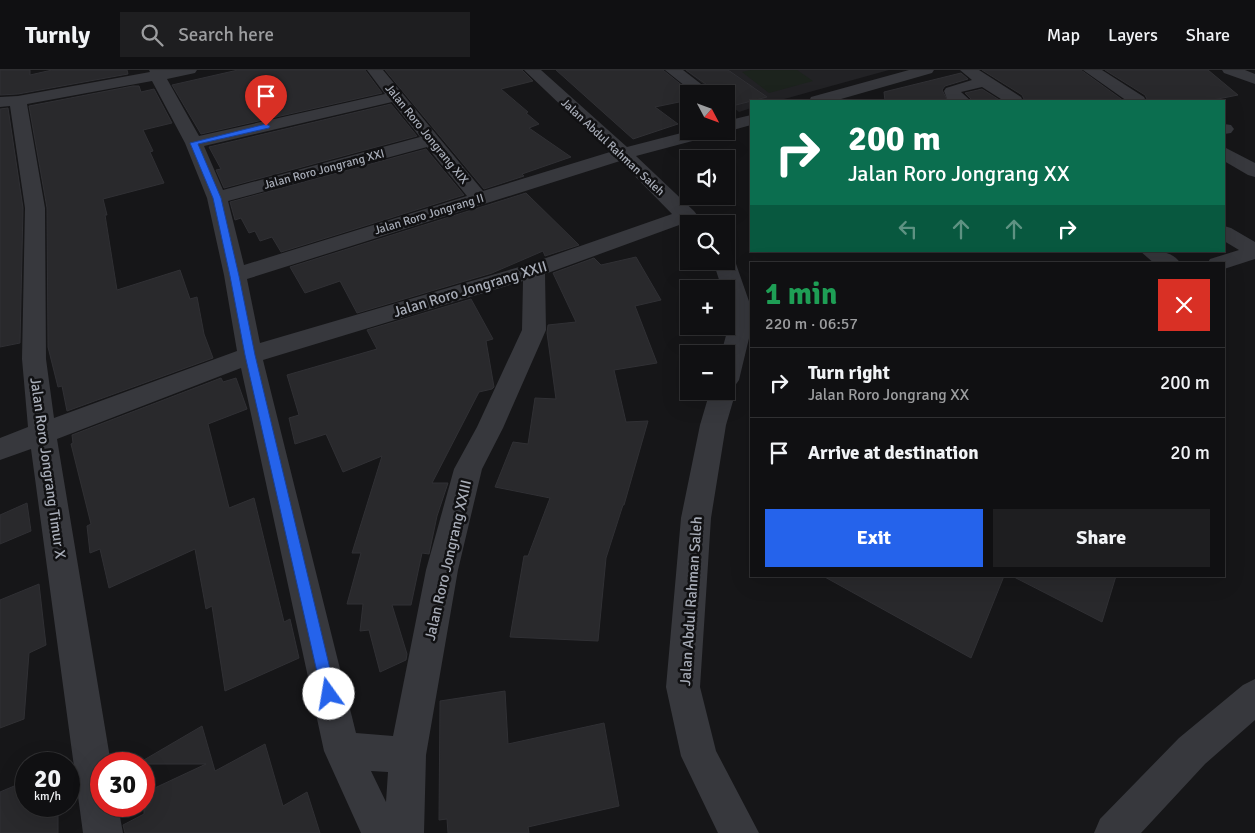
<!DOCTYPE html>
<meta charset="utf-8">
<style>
body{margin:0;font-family:Signika,sans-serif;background:#1e1e20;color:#f1f3f6;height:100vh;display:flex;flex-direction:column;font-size:19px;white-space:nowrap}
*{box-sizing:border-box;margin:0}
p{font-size:16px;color:#9c9d9f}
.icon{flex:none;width:28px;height:28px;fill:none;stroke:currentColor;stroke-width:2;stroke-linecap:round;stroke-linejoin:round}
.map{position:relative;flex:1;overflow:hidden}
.sheet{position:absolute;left:750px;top:192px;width:475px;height:315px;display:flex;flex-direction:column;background:#101012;border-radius:0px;box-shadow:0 5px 20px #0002,0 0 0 1px #303032}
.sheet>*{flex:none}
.banner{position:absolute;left:750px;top:30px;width:475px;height:152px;border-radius:0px;box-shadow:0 5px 20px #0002,0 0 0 1px #303032;background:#0b6e4f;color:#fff;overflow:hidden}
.needle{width:32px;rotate:131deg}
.fabs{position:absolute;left:680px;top:15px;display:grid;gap:10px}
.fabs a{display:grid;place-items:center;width:55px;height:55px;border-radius:0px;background:#101012;box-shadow:0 5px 20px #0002,0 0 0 1px #303032;font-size:25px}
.speed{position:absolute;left:15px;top:682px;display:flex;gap:10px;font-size:25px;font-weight:700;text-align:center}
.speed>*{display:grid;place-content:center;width:65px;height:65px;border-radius:50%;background:#101012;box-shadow:0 5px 20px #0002,0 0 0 1px #303032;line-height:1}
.speed small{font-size:12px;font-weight:400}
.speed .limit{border:8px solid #d22;background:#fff;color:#111}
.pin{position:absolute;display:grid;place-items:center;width:42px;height:42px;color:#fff;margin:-51px -21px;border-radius:50% 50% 50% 0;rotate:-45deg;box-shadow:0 0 5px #0007}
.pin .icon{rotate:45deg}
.me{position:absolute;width:55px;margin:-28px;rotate:347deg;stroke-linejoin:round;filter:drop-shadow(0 0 4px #0008)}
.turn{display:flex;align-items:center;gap:18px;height:105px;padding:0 15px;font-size:22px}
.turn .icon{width:65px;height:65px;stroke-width:2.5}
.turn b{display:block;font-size:35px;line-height:42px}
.lanes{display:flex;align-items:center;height:48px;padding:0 15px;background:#0003;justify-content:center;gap:25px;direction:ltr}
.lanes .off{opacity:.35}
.round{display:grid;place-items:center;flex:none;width:52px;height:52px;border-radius:0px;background:#1e1e20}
.head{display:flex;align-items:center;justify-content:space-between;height:85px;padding:0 15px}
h1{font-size:30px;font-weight:800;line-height:38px;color:#1e9e55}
.button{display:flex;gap:10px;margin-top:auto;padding:10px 15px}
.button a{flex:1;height:58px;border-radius:0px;background:#2563eb;color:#fff;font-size:20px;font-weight:800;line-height:58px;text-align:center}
.button a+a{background:#1e1e20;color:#f1f3f6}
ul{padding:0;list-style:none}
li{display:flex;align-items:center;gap:15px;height:70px;padding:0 15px;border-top:1px solid #303032}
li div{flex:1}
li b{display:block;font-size:19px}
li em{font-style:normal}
header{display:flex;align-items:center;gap:30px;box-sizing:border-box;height:70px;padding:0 25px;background:#101012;border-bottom:1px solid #303032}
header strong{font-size:24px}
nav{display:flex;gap:28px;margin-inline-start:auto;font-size:18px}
.search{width:350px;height:45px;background:#1e1e20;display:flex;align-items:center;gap:12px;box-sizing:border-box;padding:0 18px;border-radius:0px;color:#9c9d9f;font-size:19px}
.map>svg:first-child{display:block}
</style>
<header>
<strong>Turnly</strong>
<div class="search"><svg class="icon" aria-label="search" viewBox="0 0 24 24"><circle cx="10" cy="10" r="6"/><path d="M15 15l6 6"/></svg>Search here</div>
<nav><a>Map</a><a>Layers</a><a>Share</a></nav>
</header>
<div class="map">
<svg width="1255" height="763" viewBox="0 0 1255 763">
<rect width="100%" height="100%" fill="#161618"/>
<path fill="#222225" d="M685 0H889L777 31H751V38L739 42 726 32V24H716Z"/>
<path fill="#1c231d" d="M751 0H797L813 11 769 23 742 2Z"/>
<g fill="#29292c" stroke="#303034">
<path d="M0 0H30V5L52 0H127L128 4 18 24 0 25Z"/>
<path d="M238 0H365L382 23 201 64 172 15Z"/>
<path d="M385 0H522L533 11 501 19 528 42 526 43 539 54 529 58 571 87 522 104 524 106 484 119Z"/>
<path d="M556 0H663L689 21V30L655 37 678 54 633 69Z"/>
<path d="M686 0H728L767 27 736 35 726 28V24H720Z"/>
<path d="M982 0H1081L1124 31H1025L1022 25Z"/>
<path d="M1105 0H1208L1238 25 1208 31H1148L1145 25Z"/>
<path d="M961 3 968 9 945 16 942 20 948 31H885L884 22Z"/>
<path d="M133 16H139L141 22 154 19 172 53 143 60 153 81 150 82 164 113 103 129 107 145H105L117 220 180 200 190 229 197 227 204 264 213 288 67 341 62 316 58 317 48 277 47 138 29 36Z"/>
<path d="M982 19 1001 31H973L965 23Z"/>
<path d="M391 34 417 66 224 118 216 100 221 99 209 77Z"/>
<path d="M8 38 23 138 20 273 0 277V39Z"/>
<path d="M426 79 464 125 281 182 272 167 260 171 255 161 249 163 241 148 235 150 230 132Z"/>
<path d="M526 123 579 175 545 186 543 181 492 203 357 243 340 211 305 223 290 197Z"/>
<path d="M636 187 661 230 635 236 657 293 614 300 626 352 648 351 624 435H623L606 488 598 571 510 567 524 486H528L550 428 495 417 513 372 528 374 535 328 556 329 547 263 548 255 576 252 553 203 594 188 601 195Z"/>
<path d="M471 229 493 269 486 271 494 317 492 319 479 322 432 413H448L437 446 429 484 422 483 411 535H392L407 584 406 590 380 602 369 560 360 561 363 534H347L361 483H352L382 386 343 402 326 364 295 374 289 348 299 345 287 305 377 279 367 260Z"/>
<path d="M221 308 223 312 236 308 247 339 208 354 229 438 254 428 284 552 290 549 299 588 225 621 212 536 206 539 195 479 109 518 100 479 90 483 87 456 91 454 71 374 73 373 72 365Z"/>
<path d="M27 433 31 461 0 474V445Z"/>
<path d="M823 506H1004L971 588Z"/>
<path d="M1012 506H1116L1102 552Z"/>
<path d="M39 514 46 575 29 583 24 649 0 658V530Z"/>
<path d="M505 621 508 674 604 653 619 736 528 757 529 763H448L447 749 439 750 440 631Z"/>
<path d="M202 656 215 701 265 674 283 736 307 722 320 763H125L123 755 144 744V723L206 694H137Z"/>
<path d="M26 711V736H58V763H0V722Z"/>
</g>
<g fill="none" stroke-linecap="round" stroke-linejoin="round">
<g fill="#37383d" fill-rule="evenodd">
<path d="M149 0H197L195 3 167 9 199 66 385 24 367 0H383L483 121 610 82 524 0H541L627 77 689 61H718L715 65 636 86 694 141 704 154H689V159L682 154 545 204 546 260 503 358 482 399 458 500 426 685 424 763H361L324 681 241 298 57 369 111 694H101V736H118L123 763H83L31 379 0 390V368L28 357 22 289 25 138 10 36 0 37V27L18 26 150 2ZM152 11 185 73 207 128 224 205 237 281 54 348 46 289 45 138 27 34ZM392 32 420 67 223 120 204 76ZM427 77 467 126 244 195 228 131ZM620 91 672 144 526 195 260 273 247 209ZM523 211 522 260 477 357 454 399 426 500 393 666 356 663 263 290ZM371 701 388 702 386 732Z"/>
<path d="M665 0H683L714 24H695Z"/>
<path d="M909 0H934L932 3 834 31H809L811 27Z"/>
<path d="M960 0H979L1021 27 1023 31H1004L982 17 961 22 971 31H952L947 29 944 21 946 18 972 10Z"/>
<path d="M1083 0H1102L1144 27 1146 31H1127Z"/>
<path d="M1222 0H1245L1255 4V14L1224 3Z"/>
<path d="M751 45V55L726 62 722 61H726V51Z"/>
<path d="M1224 54 1231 55 1234 59 1231 63 1224 64Z"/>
<path d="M1224 77 1255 93V107L1248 105 1224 91Z"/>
<path d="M1224 156 1231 158 1255 172V189L1224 199V194H1207L1210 189 1239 180 1224 171Z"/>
<path d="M1140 181C1156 181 1171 179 1181 194H1155Z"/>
<path d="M726 185 732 186 735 191 751 237V260L739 310 734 317 736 321 726 355 711 448 700 617 716 681 759 763H718L681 686 666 617 681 448 700 355 710 321H726V284H721L731 247 726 231V219H722L713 191H726Z"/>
<path d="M1255 609V650L1205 694 1141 763H1094L1100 749 1179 668 1243 615Z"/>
</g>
</g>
<path fill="#2563eb" stroke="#184099" d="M266 54 270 56 269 58 198 74 221 128 239 206 255 285 336 624 334 629 329 631 324 629 322 624 245 285 230 206 213 128 190 73Z"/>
<g text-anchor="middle" stroke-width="5" stroke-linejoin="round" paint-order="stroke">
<g font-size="12" fill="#a8adb8" stroke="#111113">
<text transform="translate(427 64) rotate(51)" y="4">Jalan Roro Jongrang XIX</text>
<text transform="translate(613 77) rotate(43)" y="4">Jalan Abdul Rahman Saleh</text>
<text transform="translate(324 99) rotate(-15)" y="4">Jalan Roro Jongrang XXI</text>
<text transform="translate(429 144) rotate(-17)" y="4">Jalan Roro Jongrang II</text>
</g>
<g font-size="15" fill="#a8adb8" stroke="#111113">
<text transform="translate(470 219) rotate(-17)" y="5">Jalan Roro Jongrang XXII</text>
<text transform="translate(48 398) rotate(82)" y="5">Jalan Roro Jongrang Timur X</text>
<text transform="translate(448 490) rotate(-77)" y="5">Jalan Roro Jongrang XXIII</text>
<text transform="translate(691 531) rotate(-86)" y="5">Jalan Abdul Rahman Saleh</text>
</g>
</g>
</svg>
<div class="fabs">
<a><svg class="needle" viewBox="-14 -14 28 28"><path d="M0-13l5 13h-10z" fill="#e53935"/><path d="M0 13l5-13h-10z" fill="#9c9d9f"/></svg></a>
<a><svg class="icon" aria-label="sound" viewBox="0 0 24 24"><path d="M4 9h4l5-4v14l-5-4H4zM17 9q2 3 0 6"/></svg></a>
<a><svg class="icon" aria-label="search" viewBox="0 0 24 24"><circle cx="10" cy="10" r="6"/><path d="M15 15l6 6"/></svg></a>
<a>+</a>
<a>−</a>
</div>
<div class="speed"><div>20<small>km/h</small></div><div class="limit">30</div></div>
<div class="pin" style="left:266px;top:56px;background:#d93025"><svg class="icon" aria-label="arrive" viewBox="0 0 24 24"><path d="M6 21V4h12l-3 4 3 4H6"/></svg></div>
<svg class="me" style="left:329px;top:624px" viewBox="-20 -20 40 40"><circle r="19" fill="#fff"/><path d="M0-13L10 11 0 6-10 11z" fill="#2563eb"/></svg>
<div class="banner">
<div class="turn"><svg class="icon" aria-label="right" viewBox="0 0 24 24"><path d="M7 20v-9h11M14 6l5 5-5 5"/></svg><div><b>200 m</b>Jalan Roro Jongrang XX</div></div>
<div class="lanes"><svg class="icon off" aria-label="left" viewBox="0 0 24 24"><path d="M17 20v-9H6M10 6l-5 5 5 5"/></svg><svg class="icon off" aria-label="ahead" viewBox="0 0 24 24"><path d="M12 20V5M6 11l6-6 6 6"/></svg><svg class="icon off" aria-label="ahead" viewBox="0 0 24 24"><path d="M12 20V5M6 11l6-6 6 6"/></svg><svg class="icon" aria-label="right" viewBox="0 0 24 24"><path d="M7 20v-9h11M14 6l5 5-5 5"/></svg></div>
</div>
<section class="sheet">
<div class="head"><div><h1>1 min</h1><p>220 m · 06:57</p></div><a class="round" style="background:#d93025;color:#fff"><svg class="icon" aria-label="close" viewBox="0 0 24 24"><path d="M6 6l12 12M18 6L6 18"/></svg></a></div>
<ul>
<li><svg class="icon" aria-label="right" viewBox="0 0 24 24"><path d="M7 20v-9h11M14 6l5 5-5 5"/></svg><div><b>Turn right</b><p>Jalan Roro Jongrang XX</p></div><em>200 m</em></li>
<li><svg class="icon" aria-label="arrive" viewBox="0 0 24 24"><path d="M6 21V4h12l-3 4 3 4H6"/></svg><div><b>Arrive at destination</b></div><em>20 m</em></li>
</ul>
<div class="button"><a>Exit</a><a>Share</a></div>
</section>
</div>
